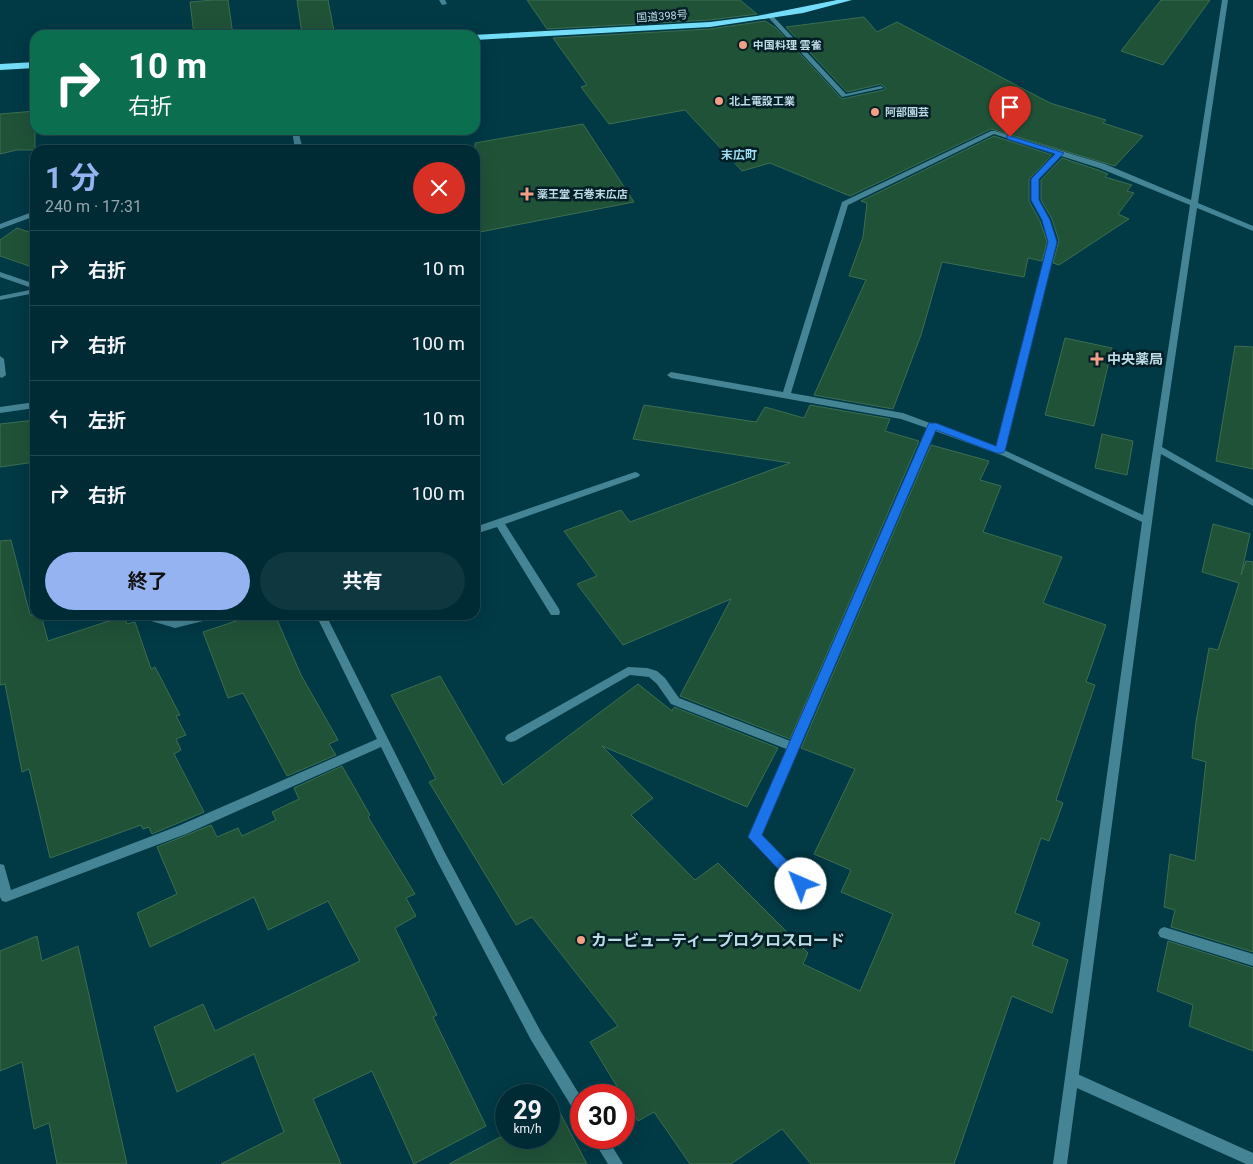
<!DOCTYPE html>
<html lang="ja">
<meta charset="utf-8">
<style>
body{margin:0;font-family:Roboto,"Noto Sans JP",sans-serif;background:#0f3740;color:#f1f3f6;height:100vh;display:flex;flex-direction:column;font-size:19px;white-space:nowrap}
*{box-sizing:border-box;margin:0}
p{font-size:16px;color:#96a7ac}
.icon{flex:none;width:28px;height:28px;fill:none;stroke:currentColor;stroke-width:2;stroke-linecap:round;stroke-linejoin:round}
.map{position:relative;flex:1;overflow:hidden}
.details{position:absolute;left:30px;top:145px;width:450px;height:475px;display:flex;flex-direction:column;background:#012b34;border-radius:15px;box-shadow:0 5px 20px #0002,0 0 0 1px #23474f}
.details>*{flex:none}
.top-card{position:absolute;left:30px;top:30px;width:450px;height:105px;border-radius:15px;box-shadow:0 5px 20px #0002,0 0 0 1px #23474f;background:#0b6e4f;color:#fff;overflow:hidden}
.speed{position:absolute;left:495px;top:1084px;display:flex;gap:10px;font-size:25px;font-weight:700;text-align:center}
.speed>*{display:grid;place-content:center;width:65px;height:65px;border-radius:50%;background:#012b34;box-shadow:0 5px 20px #0002,0 0 0 1px #23474f;line-height:1}
.speed small{font-size:12px;font-weight:400}
.speed .limit{border:8px solid #d22;background:#fff;color:#111}
.pin{position:absolute;display:grid;place-items:center;width:42px;height:42px;color:#fff;margin:-51px -21px;border-radius:50% 50% 50% 0;rotate:-45deg;box-shadow:0 0 5px #0007}
.pin .icon{rotate:45deg}
.me{position:absolute;width:55px;margin:-28px;rotate:316deg;stroke-linejoin:round;filter:drop-shadow(0 0 4px #0008)}
.turn{display:flex;align-items:center;gap:18px;height:105px;padding:0 15px;font-size:22px}
.turn .icon{width:65px;height:65px;stroke-width:2.5}
.turn b{display:block;font-size:35px;line-height:42px}
.round{display:grid;place-items:center;flex:none;width:52px;height:52px;border-radius:26px;background:#0f3740}
.overview{display:flex;align-items:center;justify-content:space-between;height:85px;padding:0 15px}
h1{font-size:30px;font-weight:700;line-height:38px;color:#95b2f1}
.cta{display:flex;gap:10px;margin-top:auto;padding:10px 15px}
.cta a{flex:1;height:58px;border-radius:30px;background:#95b2f1;color:#111;font-size:20px;font-weight:700;line-height:58px;text-align:center}
.cta a+a{background:#0f3740;color:#f1f3f6}
ul{padding:0;list-style:none}
li{display:flex;align-items:center;gap:15px;height:75px;padding:0 15px;border-top:1px solid #23474f}
li div{flex:1}
li b{display:block;font-size:19px}
li em{font-style:normal}
.map>svg:first-child{display:block}
</style>
<div class="map">
<svg width="1253" height="1164" viewBox="0 0 1253 1164">
<rect width="100%" height="100%" fill="#013945"/>
<g fill="#205238" stroke="#3c6e52">
<path d="M213 0H228L233 35H194L190 2Z"/>
<path d="M297 0H328L334 31 302 34Z"/>
<path d="M527 0H740L757 14 710 20 547 29Z"/>
<path d="M1161 0H1210L1163 65 1121 51Z"/>
<path d="M864 17 877 32 897 22 1050 103 1106 120 1103 123 1143 136 1115 166 991 129 850 196 770 163 742 171 685 110 609 124 581 87 587 85 553 38 710 29 765 21 776 28 842 99 884 90 886 88 881 84 847 92 786 27Z"/>
<path d="M35 111V150H17L0 154V114Z"/>
<path d="M583 124 634 202 475 233V143Z"/>
<path d="M994 136 1052 155 1029 179V201L1040 221 1047 242 1042 261 1028 258 1024 277 942 262 921 335 893 409 814 395 866 280 849 276 863 237 867 203 861 201Z"/>
<path d="M1062 158 1098 170 1108 174 1105 177 1132 185 1127 191 1134 193 1118 214 1129 219 1059 265 1053 263 1059 241 1052 219 1041 200V180Z"/>
<path d="M17 228 35 234V268L0 256V240Z"/>
<path d="M1065 338 1112 348 1094 426 1045 415Z"/>
<path d="M1235 346 1253 347V469L1216 461Z"/>
<path d="M644 405 756 422 765 407 804 418 810 405 890 419 885 431 919 441 790 739 680 696 731 599 623 645 577 584 597 576 564 531 621 510 630 522 790 463 633 439Z"/>
<path d="M35 420V462L0 467V424Z"/>
<path d="M1102 434 1133 441 1127 475 1095 468Z"/>
<path d="M931 445 989 461 980 480 1001 486 983 532 1062 557 1043 603 1106 625 1086 682 1095 685 1056 800 1063 803 1049 841 1041 838 1015 913 1040 923 1032 945 1068 960 1052 1013 1012 996 954 1164H811L782 1129 731 1164H690L654 1112 638 1121 590 1042 618 1026 532 917 516 925 429 782 436 779 391 695 440 676 503 785 638 684 672 711 674 707 778 748 747 807 602 746 653 798 631 815 695 880 718 863 808 953 803 964 860 991 893 914 841 892 851 870 814 854 855 769 801 748 802 746Z"/>
<path d="M1213 524 1250 534 1241 575 1246 561 1253 562V952L1171 927 1175 910 1164 907 1170 854 1195 861 1206 762 1192 758 1196 722 1209 648 1218 650 1239 583 1202 572Z"/>
<path d="M11 540 30 615H41L48 641 124 616 127 624 135 622 151 669 155 667 180 715 176 716 186 735 176 739 181 750 174 754 204 812 152 834 149 827 143 829 141 825 50 858 29 769 22 772 5 684 0 685V541Z"/>
<path d="M254 615H275L301 675 338 740 329 744 336 755 287 776 243 693 228 698 203 632Z"/>
<path d="M342 766 370 815 368 817 415 894 406 898 416 916 395 928 437 1015 433 1017 486 1126 414 1164 372 1071 313 1099 341 1164H221L284 1132 254 1054 177 1092 154 1027 203 1004 215 1031 360 961 328 901 268 930 254 897 150 947 137 913 177 894 157 847 211 825 217 837 238 828 242 836 276 820 272 812 299 799 294 788Z"/>
<path d="M37 936 42 961 78 946 127 1164H57L49 1123 34 1129 22 1062 0 1071V951Z"/>
<path d="M1168 941 1253 968V1051L1189 1026 1193 1005 1157 991Z"/>
<path d="M557 1107 587 1164H449L506 1134V1138H549V1111Z"/>
</g>
<g fill="none" stroke-linecap="round" stroke-linejoin="round">
<g fill="#458495" fill-rule="evenodd">
<path d="M439 0H445L447 4 442 5Z"/>
<path d="M767 14H771L846 94 881 86 884 88 842 97 767 16Z"/>
<path d="M292 130H298L303 150H295Z"/>
<path d="M35 211V216L0 229V224Z"/>
<path d="M35 289V293L0 300V296Z"/>
<path d="M0 356 4 359 6 375 2 378 0 377Z"/>
<path d="M35 402V408L0 413V407Z"/>
<path d="M140 615H158L175 620 196 615H216L215 618 175 628 141 618Z"/>
<path d="M628 667 647 668 657 671 665 678 679 698 798 744 800 747 798 750 794 752 671 704 657 684 649 677 630 675 515 741 511 742 507 741 505 738 507 735Z"/>
<path d="M1073 1072 1253 1153V1164H1246L1068 1084 1066 1079 1068 1074Z"/>
</g>
<g fill="#458495" fill-rule="evenodd">
<path d="M1222 0H1228L1198 203 1253 226V231L1197 208 1162 447 1253 499V506L1161 454 1067 1164H1053L1142 522 1004 456 935 431 761 836 805 880 807 884 805 888 801 889 797 888 749 837 927 428 901 419 671 378 667 375 671 372 783 392 842 202 991 131H995L1105 164 1191 200ZM994 134 1055 154 1031 179V200L1042 220 1049 242 996 447 937 425 936 423H930L903 413 791 393 848 205ZM1061 156 1099 168 1190 205 1143 515 1004 450 1057 242 1050 220 1039 200V179Z"/>
<path d="M0 272 35 284V289L0 277Z"/>
<path d="M635 472 638 473 640 475 638 477 505 524 559 609 560 612 559 615H551L497 527 475 534V527Z"/>
<path d="M316 615H326L444 851 541 1032 581 1097V1116L576 1114 531 1040 436 859 381 747 186 834 6 902 2 901 0 897V864L4 865 11 890 178 826 377 739Z"/>
<path d="M1164 927 1253 954V966L1160 937 1158 933 1160 929Z"/>
<path d="M592 1138H607L623 1164H608Z"/>
</g>
<g fill="#74def8" fill-rule="evenodd">
<path d="M837 0H852L803 13 710 27 475 40V35H473L710 22 757 16Z"/>
<path d="M35 62V68L0 70V64Z"/>
</g>
</g>
<path fill="#1a73e8" stroke="#114b97" d="M1007 135 1064 153 1039 179V200L1050 220 1057 242 1005 451 1003 453H996L936 430 762 835 806 880 808 884 806 888 801 890 796 888 748 837 928 425 929 423H936L996 446 1048 242 1042 220 1031 200V179L1055 154 1007 139Z"/>
<g fill="#f39f85" stroke="#031e25" stroke-width="2">
<circle cx="743" cy="45" r="5"/>
<circle cx="719" cy="101" r="5"/>
<circle cx="875" cy="112" r="5"/>
<path d="M524.5 186.5h5v5h5v5h-5v5h-5v-5h-5v-5h5z"/>
<path d="M1094.5 351.5h5v5h5v5h-5v5h-5v-5h-5v-5h5z"/>
<circle cx="581" cy="940" r="5"/>
</g>
<g text-anchor="middle" stroke-width="5" stroke-linejoin="round" paint-order="stroke">
<g font-size="11" fill="#bddbe5" stroke="#031e25">
<text transform="translate(662 16) rotate(-4)" y="4">国道398号</text>
</g>
<g font-size="11" font-weight="bold" fill="#bddbe5" stroke="#031e25" text-anchor="start">
<text x="753" y="49">中国料理 雲雀</text>
<text x="729" y="105">北上電設工業</text>
<text x="885" y="116">阿部園芸</text>
<text x="537" y="198">薬王堂 石巻末広店</text>
</g>
<g font-size="12" font-weight="bold" fill="#9edff2" stroke="#031e25">
<text x="739" y="159">末広町</text>
</g>
<g font-size="14" font-weight="bold" fill="#bddbe5" stroke="#031e25" text-anchor="start">
<text x="1107" y="364">中央薬局</text>
</g>
<g font-size="16" font-weight="bold" fill="#bddbe5" stroke="#031e25" text-anchor="start">
<text x="591" y="946">カービューティープロクロスロード</text>
</g>
</g>
</svg>
<div class="speed"><div>29<small>km/h</small></div><div class="limit">30</div></div>
<div class="pin" style="left:1010px;top:137px;background:#d93025"><svg class="icon" aria-label="arrive" viewBox="0 0 24 24"><path d="M6 21V4h12l-3 4 3 4H6"/></svg></div>
<svg class="me" style="left:801px;top:884px" viewBox="-20 -20 40 40"><circle r="19" fill="#fff"/><path d="M0-13L10 11 0 6-10 11z" fill="#1a73e8"/></svg>
<div class="top-card">
<div class="turn"><svg class="icon" aria-label="right" viewBox="0 0 24 24"><path d="M7 20v-9h11M14 6l5 5-5 5"/></svg><div><b>10 m</b>右折</div></div>
</div>
<section class="details">
<div class="overview"><div><h1>1 分</h1><p>240 m · 17:31</p></div><a class="round" style="background:#d93025;color:#fff"><svg class="icon" aria-label="close" viewBox="0 0 24 24"><path d="M6 6l12 12M18 6L6 18"/></svg></a></div>
<ul>
<li><svg class="icon" aria-label="right" viewBox="0 0 24 24"><path d="M7 20v-9h11M14 6l5 5-5 5"/></svg><div><b>右折</b></div><em>10 m</em></li>
<li><svg class="icon" aria-label="right" viewBox="0 0 24 24"><path d="M7 20v-9h11M14 6l5 5-5 5"/></svg><div><b>右折</b></div><em>100 m</em></li>
<li><svg class="icon" aria-label="left" viewBox="0 0 24 24"><path d="M17 20v-9H6M10 6l-5 5 5 5"/></svg><div><b>左折</b></div><em>10 m</em></li>
<li><svg class="icon" aria-label="right" viewBox="0 0 24 24"><path d="M7 20v-9h11M14 6l5 5-5 5"/></svg><div><b>右折</b></div><em>100 m</em></li>
</ul>
<div class="cta"><a>終了</a><a>共有</a></div>
</section>
</div>
